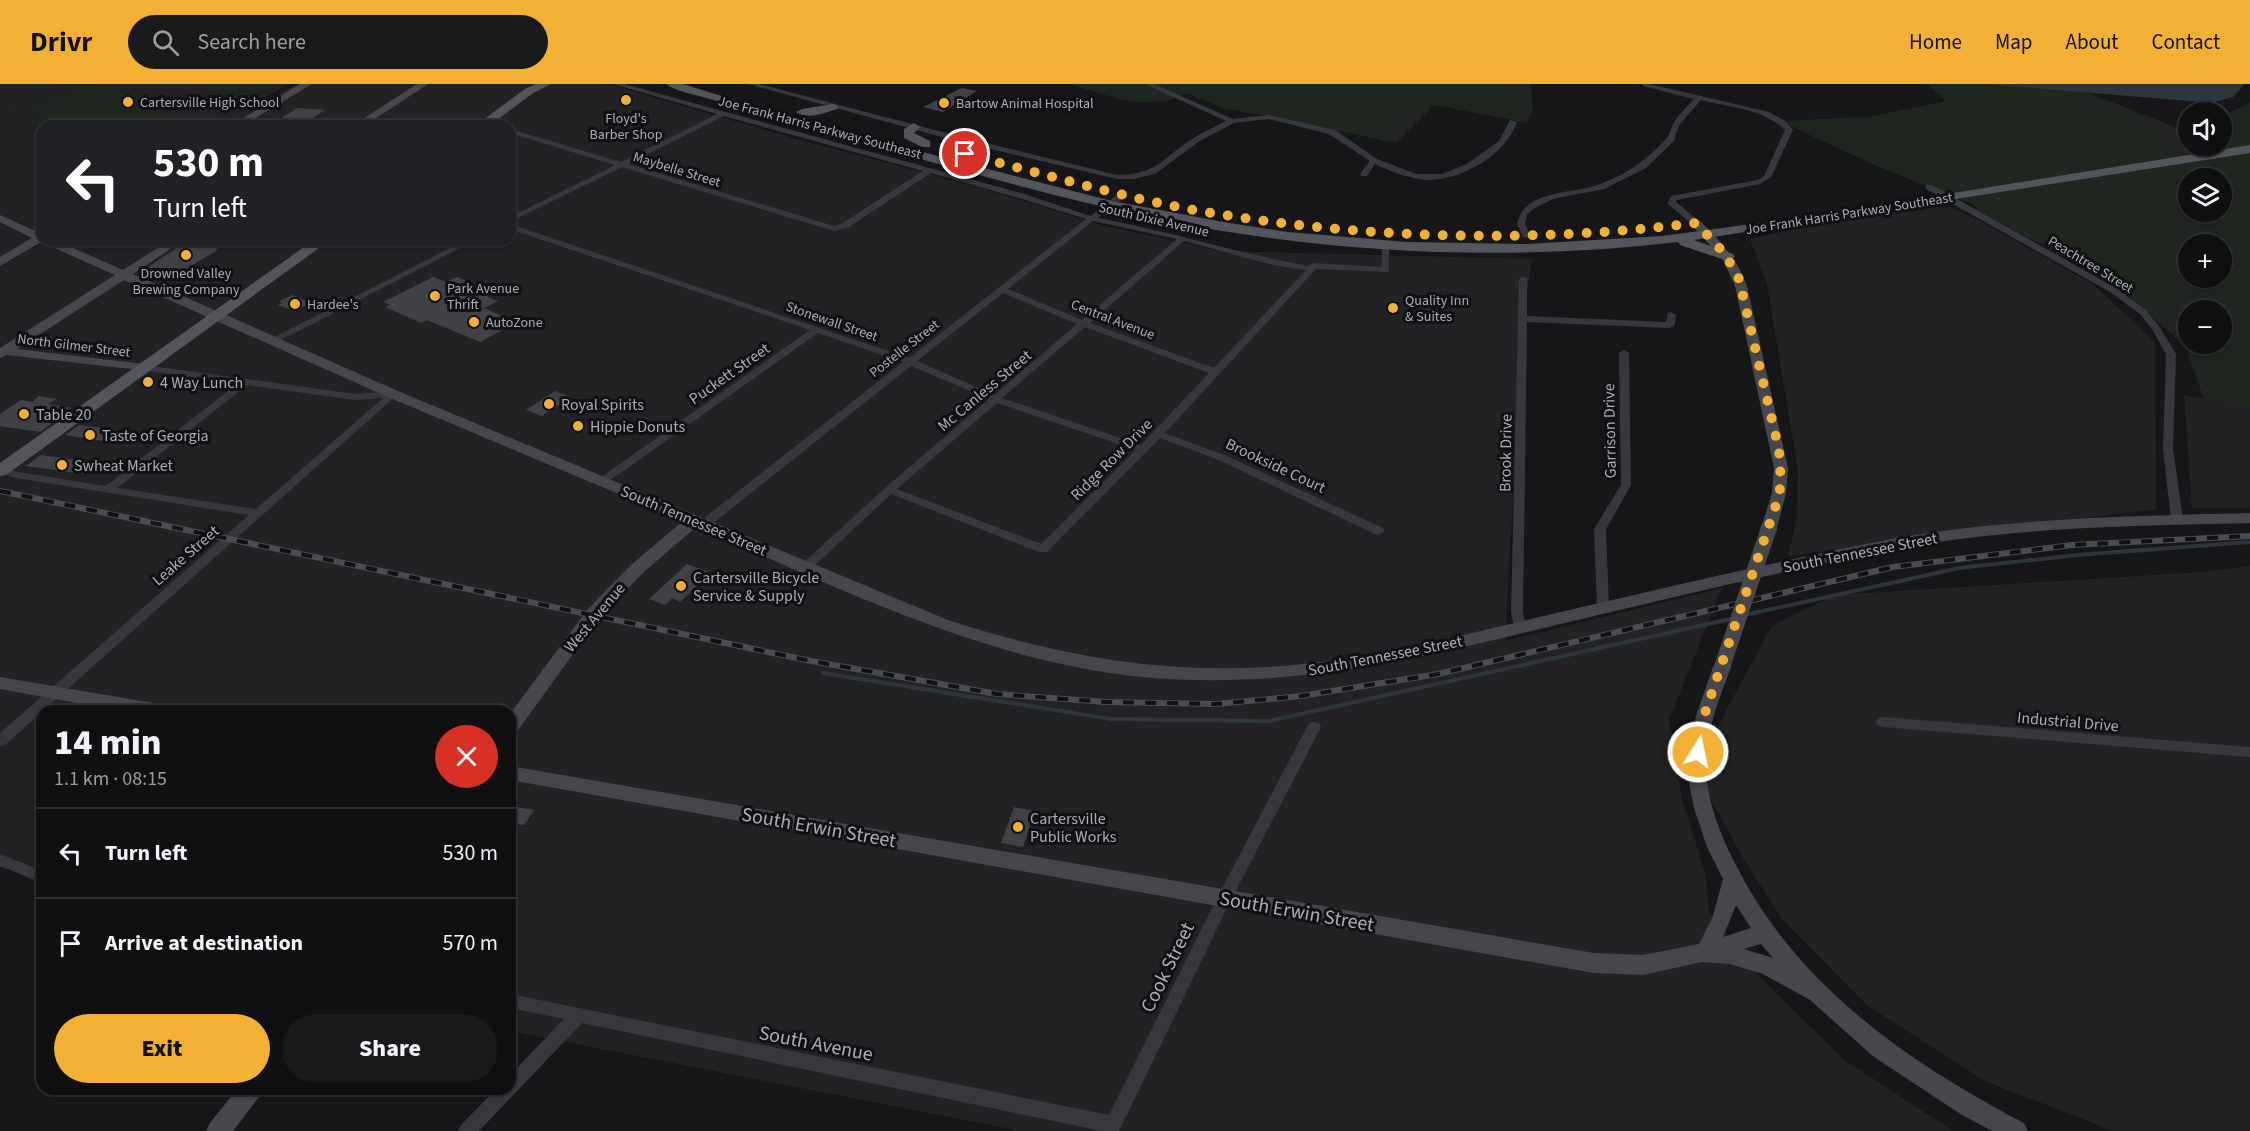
<!DOCTYPE html>
<meta charset="utf-8">
<style>
body{margin:0;font-family:"Source Sans 3",sans-serif;background:#19191b;color:#f1f3f6;height:100vh;display:flex;flex-direction:column;font-size:22px;white-space:nowrap}
*{box-sizing:border-box;margin:0}
p{font-size:20px;color:#9c9d9f}
.icon{flex:none;width:33px;height:33px;fill:none;stroke:currentColor;stroke-width:2;stroke-linecap:round;stroke-linejoin:round}
.map{position:relative;flex:1;overflow:hidden}
.sheet{position:absolute;left:36px;top:621px;width:480px;height:390px;display:flex;flex-direction:column;background:#101012;border-radius:18px;box-shadow:0 2px 4px #0004,0 0 0 2px #303032}
.sheet>*{flex:none}
.hud{position:absolute;left:36px;top:36px;width:480px;height:126px;border-radius:18px;box-shadow:0 2px 4px #0004,0 0 0 2px #303032;background:#202124;color:#fff;overflow:hidden}
.fabs{position:absolute;left:2178px;top:18px;display:grid;gap:12px}
.fabs a{display:grid;place-items:center;width:54px;height:54px;border-radius:50%;background:#101012;box-shadow:0 2px 4px #0004,0 0 0 2px #303032;font-size:30px}
.pin{position:absolute;display:grid;place-items:center;width:51px;height:51px;color:#fff;margin:-26px;border:3px solid #fff;border-radius:50%;box-shadow:0 2px 6px #0007}
.me{position:absolute;width:66px;margin:-33px;rotate:10deg;stroke-linejoin:round;filter:drop-shadow(0 0 4px #0008)}
.turn{display:flex;align-items:center;gap:21px;height:126px;padding:0 18px;font-size:27px}
.turn .icon{width:78px;height:78px;stroke-width:2.5}
.turn b{display:block;font-size:42px;line-height:51px}
.round{display:grid;place-items:center;flex:none;width:63px;height:63px;border-radius:32px;background:#19191b}
.overview{display:flex;align-items:center;justify-content:space-between;height:102px;padding:0 18px}
h1{font-size:36px;font-weight:800;line-height:45px}
.action{display:flex;gap:12px;margin-top:auto;padding:12px 18px}
.action a{flex:1;height:69px;border-radius:36px;background:#f2b134;color:#111;font-size:24px;font-weight:800;line-height:69px;text-align:center}
.action a+a{background:#19191b;color:#f1f3f6}
ul{padding:0;list-style:none}
li{display:flex;align-items:center;gap:18px;height:90px;padding:0 18px;border-top:2px solid #303032}
li div{flex:1}
li b{display:block;font-size:22px}
li em{font-style:normal}
header{display:flex;align-items:center;gap:36px;box-sizing:border-box;height:84px;padding:0 30px;background:#f2b134;color:#111}
header strong{font-size:28px}
nav{display:flex;gap:33px;margin-inline-start:auto;font-size:21px}
.search{width:420px;height:54px;background:#19191b;display:flex;align-items:center;gap:15px;box-sizing:border-box;padding:0 21px;border-radius:33px;color:#9c9d9f;font-size:22px}
.map>svg:first-child{display:block}
</style>
<header>
<strong>Drivr</strong>
<div class="search"><svg class="icon" aria-label="search" viewBox="0 0 24 24"><circle cx="10" cy="10" r="6"/><path d="M15 15l6 6"/></svg>Search here</div>
<nav><a>Home</a><a>Map</a><a>About</a><a>Contact</a></nav>
</header>
<div class="map">
<svg width="2250" height="1047" viewBox="0 0 2250 1047">
<rect width="100%" height="100%" fill="#161618"/>
<g fill="#222225" fill-rule="evenodd">
<path d="M0 0H289L238 29 298 0H607L786 52 974 102 1105 142 1220 167 1532 175 1523 235 1505 557 1722 504 1669 636 1682 715 1706 792 1709 828 1761 894 1843 975 1953 1047H1014L1011 1045 510 947V627H42V794L0 783ZM42 42H510V156H42Z"/>
<path d="M1896 122 1950 123 1984 139 2094 201 2155 258 2156 425 1788 472 1797 433 1798 386 1767 200 1750 155Z"/>
<path d="M2184 311 2250 324V424H2192Z"/>
<path d="M2250 482V1047H2113L1985 997 1868 922 1782 835 1743 774 1697 690 1728 623 1772 542 1835 511 2202 488Z"/>
</g>
<g fill="#1e261f" fill-rule="evenodd">
<path d="M65 0 97 1 172 26 180 34 173 42H165L170 35 163 29C121 14 83 0 38 8 29 11 20 14 14 22L19 28 60 42H42L5 26 7 20 31 7Z"/>
<path d="M159 0H281L249 15Z"/>
<path d="M1069 0H1531L1533 25 1527 39 1434 21 1396 59 1269 32 1225 25 1188 10 1166 17 1140 19 1122 16Z"/>
<path d="M1927 0H2066L2185 47 2188 46V62H2222V32L2250 19V324L2204 316 2186 263 2113 198 1985 131 1970 119 1881 84 1779 37 1868 33 1946 17ZM2188 94H2222V128H2188ZM2188 160H2222V194H2188ZM2188 226H2222V260H2188Z"/>
<path d="M83 5 161 31 130 42H70L24 25Z"/>
</g>
<path fill="#2c353c" d="M1985 0H2244L2233 13 2212 19Z"/>
<g fill="none" stroke-linecap="round" stroke-linejoin="round">
<g stroke="#2c353c" stroke-width="4">
<path d="M1745 531 1959 484 2077 471 2250 458"/>
<path d="M823 589 1111 635 1269 637 1735 534"/>
</g>
</g>
<g fill="#404145">
<path d="M962 4 977 7 943 28 923 23Z"/>
<path d="M298 24 325 26 300 42H268Z"/>
<path d="M187 157 219 165 173 193 148 183Z"/>
<path d="M433 193 446 198 457 193 486 205 479 209 498 217 484 224 509 235 500 240 508 243 480 258 427 236 421 239 385 223 390 221 383 218Z"/>
<path d="M292 211 311 219 294 227 278 221 282 219 279 217Z"/>
<path d="M555 307 571 313 542 332 526 326Z"/>
<path d="M39 312 57 315 48 320 72 324 40 348 0 342V330L21 316 32 318Z"/>
<path d="M79 341 118 346 103 357 65 351Z"/>
<path d="M41 371 97 379 83 390 26 382Z"/>
<path d="M687 480 711 489 680 518 672 514 665 521 649 515Z"/>
<path d="M510 722 534 726 524 741 510 739Z"/>
<path d="M1014 723 1035 727 1023 763 1001 759Z"/>
</g>
<g fill="none" stroke-linecap="round" stroke-linejoin="round">
<g fill="#37383d" fill-rule="evenodd">
<path d="M613 0H624L1021 109 1091 132 1120 108H1126V112L1098 134C1169 147 1237 169 1308 182L1312 179 1382 183V161L1389 159V188L1316 185 1165 349 1229 373 1383 444 1385 447 1379 451 1375 450 1221 377 1160 354 1047 468H1039L891 410 810 486H802L800 483 802 480 885 404 989 315 911 282 707 444H699L697 441 699 438 903 278 818 249 605 400H597L596 398 597 396 810 246 510 145V140L909 274 1086 135 1015 113 931 89 847 144 834 147 622 83 510 138V133L615 81 510 49V45L621 78 717 30ZM724 32 923 87 841 140 834 142 628 80ZM1093 137 1177 155 1082 236 1008 205ZM1184 157 1273 181 1306 186 1214 284 1090 239ZM1003 209 1077 240 994 311 917 277ZM1085 243 1209 289 1141 361 1002 314ZM997 319 1136 366 1041 460 897 405Z"/>
<path d="M748 0H759L954 51 1117 91C1157 91 1162 74 1192 55 1203 48 1215 43 1226 37L1145 0H1154L1233 35 1269 31 1335 46 1377 75 1416 90H1442L1467 80 1499 57 1510 36 1517 38C1506 71 1462 96 1428 96 1410 95 1392 88 1375 80L1367 92H1361L1360 90 1370 77 1329 50 1269 35 1234 39 1198 58 1155 90 1134 95H1117L949 55Z"/>
<path d="M1642 0H1649L1769 28 1785 37 1793 46 1771 93 1760 100 1677 116 1676 118 1699 137V141H1693L1669 121 1668 119 1671 112 1758 96 1764 92 1785 46C1764 25 1728 23 1701 16L1679 41 1674 57 1646 84 1604 105 1553 115 1533 125 1527 131 1525 140 1531 152 1524 154 1517 140C1525 104 1573 111 1600 100 1625 91 1647 76 1665 56 1670 52 1670 45 1673 40 1678 31 1687 23 1694 15L1643 2Z"/>
<path d="M1926 101H1932L2116 204 2146 226 2159 242 2176 270 2173 365 2183 436 2181 439H2173L2171 436 2163 365 2166 270 2152 245 2140 230 2110 208 1926 105Z"/>
<path d="M466 156H476L275 259H269L267 257Z"/>
<path d="M1523 192 1527 195V232L1666 238 1668 229 1671 228 1676 231 1675 241 1670 244 1527 238 1523 528 1526 544 1520 548 1514 544 1511 528 1519 195Z"/>
<path d="M1624 266 1629 269 1631 401 1606 445 1609 524 1603 528 1597 524 1594 445 1621 401 1619 269Z"/>
<path d="M144 281 355 310 393 307 398 310 5 661 0 662V649L249 431 16 394 0 389V382L18 388 106 402 237 300 141 286V282ZM247 301 355 316 383 314 256 425 117 404Z"/>
<path d="M1883 633 2250 663V673L1883 643 1878 642 1876 638 1878 634Z"/>
<path d="M1314 638 1319 639 1321 643 1229 820 1119 1047H1102L582 939 479 1047H458L461 1041 496 1005H510V991L564 935 510 924V910L1109 1031 1219 810 1309 639Z"/>
<path d="M0 770 42 787V799L0 782Z"/>
</g>
<g fill="#45474d" fill-rule="evenodd">
<path d="M300 0H312L242 42H230Z"/>
<path d="M417 0H428L364 42H352Z"/>
<path d="M0 131 42 150V156H55L123 186 170 156H184L133 190 398 307 948 536C1043 567 1141 587 1241 584 1346 582 1447 555 1548 531 1663 504 1777 477 1892 455 2009 434 2131 432 2250 429V439C2131 442 2008 443 1890 466 1783 487 1676 512 1569 538 1423 573 1295 607 1142 593 984 577 840 504 696 443L644 488 599 534 516 649 510 651V630L587 526 632 480 683 437 388 313 124 196 17 265 144 280 149 281 151 284 149 287 7 271 0 274V264L115 191 41 158 0 182V173L32 154 0 138Z"/>
<path d="M1696 136 1700 137C1720 156 1737 175 1747 202L1788 384 1786 409 1777 444 1769 449 1761 444 1772 409 1774 384 1735 202 1723 176 1690 139Z"/>
<path d="M1722 577 1728 579 1731 583C1719 616 1705 649 1706 684 1707 717 1720 750 1735 779 1795 900 1907 978 2024 1039L2028 1047H1992L1962 1031 1874 973 1810 916 1763 890 1730 880 1702 878 1643 891 1594 889 510 696V682L1594 869 1643 871 1699 860 1713 832 1723 795 1707 763 1694 724 1688 694V671L1696 632 1713 583 1716 579ZM1736 821 1751 844 1723 853ZM1761 860 1773 874 1744 865Z"/>
<path d="M0 593 159 620 165 622 168 627H121L0 605Z"/>
<path d="M237 1005H263L259 1013 233 1047H206L210 1039Z"/>
</g>
<g fill="#53555c" fill-rule="evenodd">
<path d="M536 0H551L533 9 489 42H475L525 5Z"/>
<path d="M666 0H683L795 35 1112 117 1229 139 1288 148 1407 158 1527 160 1662 152 1811 132 2250 61V69L1694 156 1733 170 1735 173 1728 177 1680 161 1678 158C1509 178 1334 170 1167 137 1060 115 955 84 850 56 803 44 756 30 710 15 697 11 677 8 666 0Z"/>
<path d="M833 20 839 23 837 25C825 29 807 36 796 28L802 25Z"/>
<path d="M914 39 920 43 914 49 930 57V63H922L904 54V45Z"/>
<path d="M314 156H330L6 391 0 392V379Z"/>
</g>
<defs>
<path id="rail" d="M0 407 811 577 997 610 1106 618 1216 620 1301 612 1438 590 1893 483 2072 461 2250 452"/>
</defs>
<use href="#rail" stroke="#4a4c52" stroke-width="6"/>
<use href="#rail" stroke="#111113" stroke-width="4" stroke-dasharray="11" stroke-linecap="butt"/>
<path stroke="#45474d" stroke-width="16" d="M1722 583 1769 444"/>
</g>
<g fill="none" stroke-linecap="round" stroke-linejoin="round">
<path stroke="#f2b134" stroke-width="10" stroke-dasharray="0 18" d="M965 70C1041 89 1117 112 1194 126 1360 155 1529 160 1696 139L1725 170 1739 195 1779 366 1781 400 1777 418 1703 635 1698 668"/>
</g>
<g fill="#f2b134" stroke="#111113" stroke-width="2">
<circle cx="626" cy="16" r="6"/>
<circle cx="128" cy="18" r="6"/>
<circle cx="944" cy="19" r="6"/>
<circle cx="186" cy="171" r="6"/>
<circle cx="435" cy="212" r="6"/>
<circle cx="295" cy="220" r="6"/>
<circle cx="1393" cy="224" r="6"/>
<circle cx="474" cy="238" r="6"/>
<circle cx="148" cy="298" r="6"/>
<circle cx="549" cy="320" r="6"/>
<circle cx="24" cy="330" r="6"/>
<circle cx="578" cy="342" r="6"/>
<circle cx="90" cy="351" r="6"/>
<circle cx="62" cy="381" r="6"/>
<circle cx="681" cy="502" r="6"/>
<circle cx="1018" cy="743" r="6"/>
</g>
<g text-anchor="middle" stroke-width="6" stroke-linejoin="round" paint-order="stroke">
<g font-size="14" fill="#a8adb8" stroke="#111113" text-anchor="start">
<text x="140" y="23">Cartersville High School</text>
<text x="956" y="24">Bartow Animal Hospital</text>
<text x="626" y="39" text-anchor="middle">Floyd's<tspan x="626" dy="16">Barber Shop</tspan></text>
<text x="186" y="194" text-anchor="middle">Drowned Valley<tspan x="186" dy="16">Brewing Company</tspan></text>
<text x="447" y="209">Park Avenue<tspan x="447" dy="16">Thrift</tspan></text>
<text x="1405" y="221">Quality Inn<tspan x="1405" dy="16">&amp; Suites</tspan></text>
<text x="307" y="225">Hardee's</text>
<text x="486" y="243">AutoZone</text>
</g>
<g font-size="14" fill="#a8adb8" stroke="#111113">
<text transform="translate(820 43) rotate(15)" y="5">Joe Frank Harris Parkway Southeast</text>
<text transform="translate(677 85) rotate(17)" y="5">Maybelle Street</text>
<text transform="translate(1849 129) rotate(-9)" y="5">Joe Frank Harris Parkway Southeast</text>
<text transform="translate(1154 135) rotate(13)" y="5">South Dixie Avenue</text>
<text transform="translate(2091 180) rotate(31)" y="5">Peachtree Street</text>
<text transform="translate(1113 235) rotate(21)" y="5">Central Avenue</text>
<text transform="translate(832 237) rotate(19)" y="5">Stonewall Street</text>
<text transform="translate(74 261) rotate(7)" y="5">North Gilmer Street</text>
<text transform="translate(904 264) rotate(-38)" y="5">Postelle Street</text>
</g>
<g font-size="16" fill="#a8adb8" stroke="#111113">
<text transform="translate(729 289) rotate(-35)" y="6">Puckett Street</text>
<text transform="translate(984 306) rotate(-40)" y="6">Mc Canless Street</text>
<text transform="translate(1609 347) rotate(-91)" y="6">Garrison Drive</text>
<text transform="translate(1505 369) rotate(-89)" y="6">Brook Drive</text>
<text transform="translate(1111 375) rotate(-45)" y="6">Ridge Row Drive</text>
<text transform="translate(1276 381) rotate(25)" y="6">Brookside Court</text>
<text transform="translate(694 436) rotate(23)" y="6">South Tennessee Street</text>
<text transform="translate(1860 468) rotate(-11)" y="6">South Tennessee Street</text>
<text transform="translate(185 471) rotate(-41)" y="6">Leake Street</text>
<text transform="translate(594 533) rotate(-50)" y="6">West Avenue</text>
<text transform="translate(1385 571) rotate(-11)" y="6">South Tennessee Street</text>
<text transform="translate(2068 637) rotate(5)" y="6">Industrial Drive</text>
</g>
<g font-size="16" fill="#a8adb8" stroke="#111113" text-anchor="start">
<text x="160" y="304">4 Way Lunch</text>
<text x="561" y="326">Royal Spirits</text>
<text x="36" y="336">Table 20</text>
<text x="590" y="348">Hippie Donuts</text>
<text x="102" y="357">Taste of Georgia</text>
<text x="74" y="387">Swheat Market</text>
<text x="693" y="499">Cartersville Bicycle<tspan x="693" dy="18">Service &amp; Supply</tspan></text>
<text x="1030" y="740">Cartersville<tspan x="1030" dy="18">Public Works</tspan></text>
</g>
<g font-size="20" fill="#a8adb8" stroke="#111113">
<text transform="translate(819 743) rotate(10)" y="7">South Erwin Street</text>
<text transform="translate(1297 827) rotate(10)" y="7">South Erwin Street</text>
<text transform="translate(1167 883) rotate(-64)" y="7">Cook Street</text>
<text transform="translate(816 959) rotate(11)" y="7">South Avenue</text>
</g>
</g>
</svg>
<div class="fabs">
<a><svg class="icon" aria-label="sound" viewBox="0 0 24 24"><path d="M4 9h4l5-4v14l-5-4H4zM17 9q2 3 0 6"/></svg></a>
<a><svg class="icon" aria-label="layers" viewBox="0 0 24 24"><path d="M12 4l9 5-9 5-9-5zM3 14l9 5 9-5"/></svg></a>
<a>+</a>
<a>−</a>
</div>
<div class="pin" style="left:965px;top:70px;background:#d93025"><svg class="icon" aria-label="arrive" viewBox="0 0 24 24"><path d="M6 21V4h12l-3 4 3 4H6"/></svg></div>
<svg class="me" style="left:1698px;top:668px" viewBox="-20 -20 40 40"><circle r="17" fill="#f2b134" stroke="#fff" stroke-width="3"/><path d="M0-11L8 9 0 5-8 9z" fill="#fff"/></svg>
<div class="hud">
<div class="turn"><svg class="icon" aria-label="left" viewBox="0 0 24 24"><path d="M17 20v-9H6M10 6l-5 5 5 5"/></svg><div><b>530 m</b>Turn left</div></div>
</div>
<section class="sheet">
<div class="overview"><div><h1>14 min</h1><p>1.1 km · 08:15</p></div><a class="round" style="background:#d93025;color:#fff"><svg class="icon" aria-label="close" viewBox="0 0 24 24"><path d="M6 6l12 12M18 6L6 18"/></svg></a></div>
<ul>
<li><svg class="icon" aria-label="left" viewBox="0 0 24 24"><path d="M17 20v-9H6M10 6l-5 5 5 5"/></svg><div><b>Turn left</b></div><em>530 m</em></li>
<li><svg class="icon" aria-label="arrive" viewBox="0 0 24 24"><path d="M6 21V4h12l-3 4 3 4H6"/></svg><div><b>Arrive at destination</b></div><em>570 m</em></li>
</ul>
<div class="action"><a>Exit</a><a>Share</a></div>
</section>
</div>
